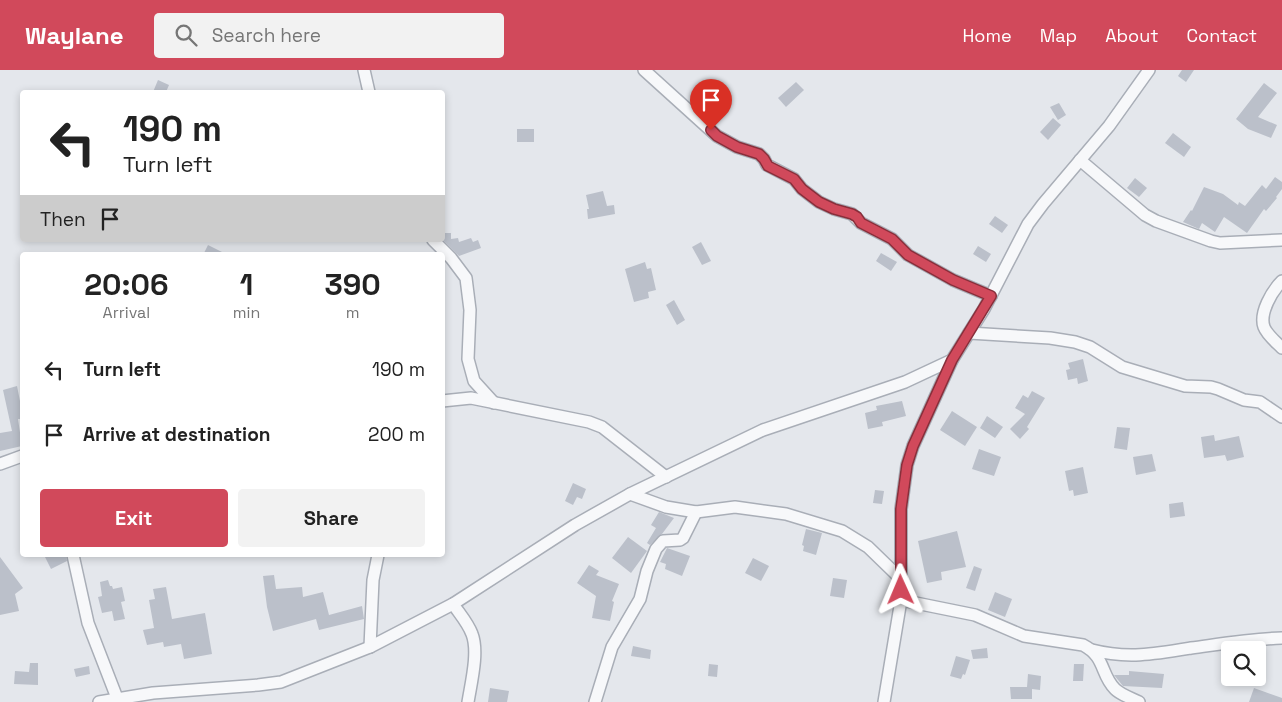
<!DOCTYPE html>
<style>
body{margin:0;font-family:"Space Grotesk",sans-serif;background:#f2f2f2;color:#222;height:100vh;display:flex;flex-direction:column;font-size:19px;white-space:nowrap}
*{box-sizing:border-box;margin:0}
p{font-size:16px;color:#767676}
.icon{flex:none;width:28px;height:28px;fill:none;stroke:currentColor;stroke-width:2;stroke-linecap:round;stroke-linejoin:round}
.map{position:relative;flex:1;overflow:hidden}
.drawer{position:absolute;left:20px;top:182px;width:425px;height:305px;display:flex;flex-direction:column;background:#fff;border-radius:5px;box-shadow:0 2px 8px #0003}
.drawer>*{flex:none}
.hud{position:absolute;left:20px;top:20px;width:425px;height:152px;border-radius:5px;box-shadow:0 2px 8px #0003;background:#fff;color:#222;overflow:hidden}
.tools{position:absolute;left:1221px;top:571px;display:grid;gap:10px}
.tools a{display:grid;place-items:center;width:45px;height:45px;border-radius:5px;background:#fff;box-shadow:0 2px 8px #0003;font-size:25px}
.pin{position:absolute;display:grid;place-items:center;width:42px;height:42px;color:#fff;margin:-51px -21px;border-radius:50% 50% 50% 0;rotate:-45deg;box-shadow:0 0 5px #0007}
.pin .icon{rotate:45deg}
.me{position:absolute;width:55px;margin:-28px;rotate:359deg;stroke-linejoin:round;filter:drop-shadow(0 0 4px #0008)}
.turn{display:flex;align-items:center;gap:18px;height:105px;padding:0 20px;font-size:22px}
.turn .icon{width:65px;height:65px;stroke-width:2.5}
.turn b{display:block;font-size:35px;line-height:42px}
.then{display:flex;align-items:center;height:48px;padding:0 20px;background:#0003;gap:10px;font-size:19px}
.eta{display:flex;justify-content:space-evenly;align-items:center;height:85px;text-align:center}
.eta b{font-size:30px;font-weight:700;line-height:35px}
.cta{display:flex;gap:10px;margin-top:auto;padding:10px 20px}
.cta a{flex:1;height:58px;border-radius:5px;background:#d1495b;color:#fff;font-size:20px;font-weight:700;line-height:58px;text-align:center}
.cta a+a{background:#f2f2f2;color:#222}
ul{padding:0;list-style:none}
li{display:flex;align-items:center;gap:15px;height:65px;padding:0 20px}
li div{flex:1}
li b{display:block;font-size:19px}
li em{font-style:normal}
header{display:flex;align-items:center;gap:30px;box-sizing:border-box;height:70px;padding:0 25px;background:#d1495b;color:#fff}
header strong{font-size:24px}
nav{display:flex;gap:28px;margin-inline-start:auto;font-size:18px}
.search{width:350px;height:45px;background:#f2f2f2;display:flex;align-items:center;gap:12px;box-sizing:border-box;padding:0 18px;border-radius:5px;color:#767676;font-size:19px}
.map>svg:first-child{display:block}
</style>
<header>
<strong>Waylane</strong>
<div class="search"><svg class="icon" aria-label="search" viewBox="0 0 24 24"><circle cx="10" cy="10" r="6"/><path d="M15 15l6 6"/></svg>Search here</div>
<nav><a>Home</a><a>Map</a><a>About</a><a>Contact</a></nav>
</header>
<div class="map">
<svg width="1282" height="632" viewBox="0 0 1282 632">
<rect width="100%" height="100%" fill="#e4e7ec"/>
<g fill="#bbc0ca">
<path d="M1182 0H1194L1186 12 1178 6Z"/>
<path d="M158 10 169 15 166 22H153Z"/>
<path d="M796 12 804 20 786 37 778 28Z"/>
<path d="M1264 13 1277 23 1258 47 1277 55 1271 68 1248 59 1236 49Z"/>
<path d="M1059 33 1066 45 1058 50 1050 37Z"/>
<path d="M1053 48 1061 55 1048 70 1040 62Z"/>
<rect x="517" y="59" width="17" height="13"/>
<path d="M1173 63 1191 77 1184 87 1165 73Z"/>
<path d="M1275 107 1282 112V119L1276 127 1277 128 1266 141 1264 139 1247 163 1224 147 1215 162 1202 153 1199 159 1183 152 1191 140 1192 141 1204 117 1223 124 1238 135 1239 132 1245 136 1262 115 1266 119Z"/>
<path d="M1135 108 1147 118 1139 127 1127 118Z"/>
<path d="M603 121 607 136 614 135 615 144 588 149 587 139H589L586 125Z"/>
<path d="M995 146 1008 155 1002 163 989 154Z"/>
<path d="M442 163H451V169L458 168 459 172 471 168 473 172 478 170 481 178 459 186 442 169Z"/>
<path d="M701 172 711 191 702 195 692 177Z"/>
<path d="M208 175 228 185H203Z"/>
<path d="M978 176 991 184 986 192 973 184Z"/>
<path d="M881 183 897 192 891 201 876 191Z"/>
<path d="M645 192 647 199 651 198 656 220 648 222 649 228 634 232 625 199Z"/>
<path d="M674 230 685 250 677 255 666 235Z"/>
<path d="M1083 289 1088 311 1078 314 1077 308 1068 310 1066 300 1070 299 1068 293Z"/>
<path d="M17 316 22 341V349H18L22 376 0 381V363L12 361 3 320Z"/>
<path d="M1032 321 1045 328 1027 357 1029 359 1020 369 1010 359 1025 344 1015 338 1023 325 1028 328Z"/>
<path d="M902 331 906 346 882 352 883 356 868 359 865 343 877 340 876 336Z"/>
<path d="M952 341 977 357 965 376 940 360Z"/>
<path d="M987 346 1003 357 995 368 980 358Z"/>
<path d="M1117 357 1130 358 1127 380 1114 378Z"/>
<path d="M1214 365 1215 371 1239 366 1244 387 1227 391 1225 385 1204 388 1201 367Z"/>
<path d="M979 379 1001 387 994 406 972 399Z"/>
<path d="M1152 384 1156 401 1136 405 1133 387Z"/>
<path d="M1083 397 1088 423 1074 426 1073 420 1069 421 1065 401Z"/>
<path d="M573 413 586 419 582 429 577 427 573 435 565 431Z"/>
<path d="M875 420 884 421 882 434 873 433Z"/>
<path d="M1183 432 1185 446 1170 448 1169 434Z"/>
<path d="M659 442 674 448 662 464 650 475 647 473 656 458 651 455Z"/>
<path d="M806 459 822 463 816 485 803 481 804 476 802 475Z"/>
<path d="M957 461 966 497 941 502 942 510 927 513 918 471Z"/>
<path d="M628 467 647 481 631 503 612 488Z"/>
<path d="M667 478 690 486 682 506 665 499 666 494 660 492Z"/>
<path d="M44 485H66L67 491 51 499Z"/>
<path d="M0 487 23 518 15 524 19 541 0 545Z"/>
<path d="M753 488 769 496 761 511 745 503Z"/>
<path d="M589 495 599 501 596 505 619 514 612 531 614 532 610 551 592 548 596 526 577 513Z"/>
<path d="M974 496 982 499 975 521 966 518Z"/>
<path d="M274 505 276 519 302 517 303 527 323 522 329 545 362 536 364 549 319 560 316 549 273 561 267 537 263 506Z"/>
<path d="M833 508 847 510 844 528 830 526Z"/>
<path d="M108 510 110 516H112L113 519 122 517 125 531 121 532 125 549 114 551 112 541 102 543 98 527 102 526 100 512Z"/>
<path d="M166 517 172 549 205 543 212 584 184 589 181 574 164 577 163 572 147 575 143 560 154 558 149 530 155 529 153 519Z"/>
<path d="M995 522 1012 529 1005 547 988 540Z"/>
<path d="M633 576 651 580 650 589 631 586Z"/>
<path d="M987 578 988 588 973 589 971 580Z"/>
<path d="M956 586 970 590 965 605 963 604 961 609 950 606Z"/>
<path d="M30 593H38V615L14 614 15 601 29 602Z"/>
<path d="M709 594 718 595 717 607 708 606Z"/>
<path d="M1074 594H1084L1083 611H1073Z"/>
<path d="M89 596 90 604 76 607 74 599Z"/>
<path d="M1129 601 1164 604 1162 618 1123 616 1114 605H1129Z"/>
<path d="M1028 604 1041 606 1040 620 1032 619V629H1011L1010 617H1027Z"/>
<path d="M490 618 509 621 507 632H488Z"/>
<path d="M1254 618 1282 628V632H1249Z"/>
</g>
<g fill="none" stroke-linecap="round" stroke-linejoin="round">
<defs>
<g id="street">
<path d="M364 0 369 22"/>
<path d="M644 0 717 66 737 77 759 84 764 89 767 95 794 109 802 119 819 132 834 139 852 144 861 153 892 169 908 185 953 210 991 226"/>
<path d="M1080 90 1145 145 1156 151 1211 171 1220 173 1282 170"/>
<path d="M433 170 451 188 466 208 470 240 468 289 474 311 494 333"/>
<path d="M1282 211C1272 221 1259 243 1264 257 1267 265 1276 272 1282 278"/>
<path d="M969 263 1050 268 1075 272 1090 277 1122 297 1185 316 1211 317 1218 319 1244 330 1260 332 1282 347"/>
<path d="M442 331 471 328 589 352 602 357 666 407"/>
<path d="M0 394 22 386"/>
<path d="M630 424 666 437 696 442 735 437 786 444 842 461 868 477 901 509"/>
<path d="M73 485 88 553 117 628"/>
<path d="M901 530 975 545 1024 566 1083 575C1106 587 1100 604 1115 619 1121 625 1131 628 1139 632"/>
<path d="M453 534C459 543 468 553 472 564 479 582 471 613 468 632"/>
<path d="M370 577 373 510 378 485"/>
<path d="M1092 580C1127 589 1155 584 1191 578 1221 574 1251 569 1282 568"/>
<path d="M99 632 153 623 258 615 281 612 370 577 453 534 575 455 630 424 763 360 905 312 952 290 984 239 1028 154 1043 134 1109 56 1149 0"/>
<path d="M595 632 612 577 640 529 647 501 656 479 663 471 680 470 683 468 696 442"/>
<path d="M884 632 901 530V439L907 395 913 376 952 290"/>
</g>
</defs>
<use href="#street" stroke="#a9aeb7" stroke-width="14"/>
<use href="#street" stroke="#f7f8fa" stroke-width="11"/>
</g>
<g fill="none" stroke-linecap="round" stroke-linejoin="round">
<defs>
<path id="route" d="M711 60 717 66 737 77 759 84 764 89 768 96 794 109 802 119 819 132 834 139 852 144 857 147 861 153 892 169 908 185 953 210 991 226 952 290 913 376 907 395 901 439V520"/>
</defs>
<use href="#route" stroke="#882f3b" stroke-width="12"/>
<use href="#route" stroke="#d1495b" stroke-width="9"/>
</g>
</svg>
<div class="tools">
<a><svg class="icon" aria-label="search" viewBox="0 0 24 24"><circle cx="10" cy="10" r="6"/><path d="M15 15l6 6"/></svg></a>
</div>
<div class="pin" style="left:711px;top:60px;background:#d93025"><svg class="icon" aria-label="arrive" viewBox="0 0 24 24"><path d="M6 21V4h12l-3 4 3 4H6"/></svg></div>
<svg class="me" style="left:901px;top:520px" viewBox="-20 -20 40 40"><path d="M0-17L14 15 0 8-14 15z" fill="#d1495b" stroke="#fff" stroke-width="4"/></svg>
<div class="hud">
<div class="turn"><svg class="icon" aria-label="left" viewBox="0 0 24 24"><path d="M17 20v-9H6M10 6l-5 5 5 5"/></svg><div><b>190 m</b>Turn left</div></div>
<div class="then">Then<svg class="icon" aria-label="arrive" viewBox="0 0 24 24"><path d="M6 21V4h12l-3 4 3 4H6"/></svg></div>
</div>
<section class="drawer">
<div class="eta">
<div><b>20:06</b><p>Arrival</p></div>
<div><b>1</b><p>min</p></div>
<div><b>390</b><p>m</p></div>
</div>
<ul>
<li><svg class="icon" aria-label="left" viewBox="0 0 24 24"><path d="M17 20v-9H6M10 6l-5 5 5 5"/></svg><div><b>Turn left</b></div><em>190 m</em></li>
<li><svg class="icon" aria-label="arrive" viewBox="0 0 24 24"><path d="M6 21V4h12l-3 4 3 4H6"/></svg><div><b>Arrive at destination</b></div><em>200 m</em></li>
</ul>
<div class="cta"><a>Exit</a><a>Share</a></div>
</section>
</div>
